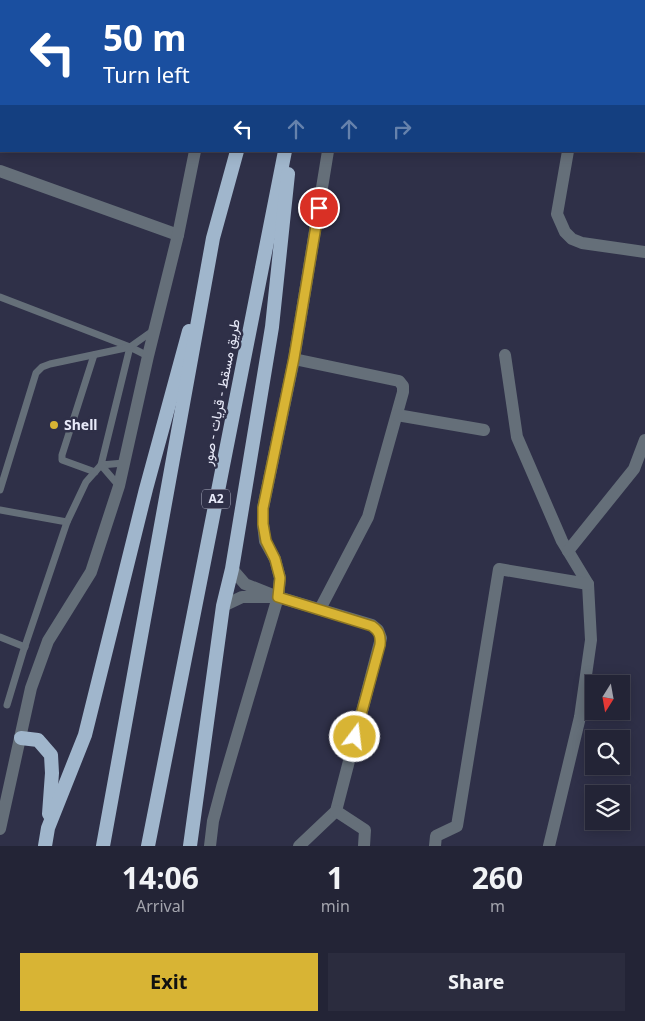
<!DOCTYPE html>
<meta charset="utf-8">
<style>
body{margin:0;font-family:"Noto Sans",Vazirmatn,sans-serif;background:#2b2c3e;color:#f1f3f6;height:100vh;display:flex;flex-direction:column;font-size:19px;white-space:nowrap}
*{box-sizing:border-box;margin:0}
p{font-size:16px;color:#a3a4ad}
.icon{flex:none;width:28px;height:28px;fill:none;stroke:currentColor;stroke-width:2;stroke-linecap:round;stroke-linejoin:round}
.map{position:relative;height:846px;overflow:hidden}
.sheet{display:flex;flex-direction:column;background:#232436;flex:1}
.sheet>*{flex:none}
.banner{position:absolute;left:0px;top:0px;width:645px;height:152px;box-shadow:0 2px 12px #0003,0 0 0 1px #404151;background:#1a4fa0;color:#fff;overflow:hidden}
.needle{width:32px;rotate:191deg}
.controls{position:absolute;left:585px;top:675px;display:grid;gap:10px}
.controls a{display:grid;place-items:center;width:45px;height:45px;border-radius:0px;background:#232436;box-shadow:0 2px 12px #0003,0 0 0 1px #404151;font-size:25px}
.pin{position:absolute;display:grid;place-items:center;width:42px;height:42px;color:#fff;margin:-21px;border:2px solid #fff;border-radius:50%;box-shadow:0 1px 5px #0007}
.me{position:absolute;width:55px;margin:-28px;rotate:15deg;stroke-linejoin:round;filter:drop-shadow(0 0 4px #0008)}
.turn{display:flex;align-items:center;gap:18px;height:105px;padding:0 20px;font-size:22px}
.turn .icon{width:65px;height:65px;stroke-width:2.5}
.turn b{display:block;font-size:35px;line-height:42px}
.lanes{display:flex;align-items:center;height:48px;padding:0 20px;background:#0003;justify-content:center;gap:25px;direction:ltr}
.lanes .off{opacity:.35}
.eta{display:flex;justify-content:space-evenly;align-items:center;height:85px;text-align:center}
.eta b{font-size:30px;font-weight:700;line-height:35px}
.primary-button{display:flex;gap:10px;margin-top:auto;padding:10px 20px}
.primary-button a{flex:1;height:58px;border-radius:0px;background:#d8b434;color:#111;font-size:20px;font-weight:700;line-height:58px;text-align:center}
.primary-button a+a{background:#2b2c3e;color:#f1f3f6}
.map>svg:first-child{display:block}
</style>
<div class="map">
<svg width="645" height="846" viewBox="0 0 645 846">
<rect width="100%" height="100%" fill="#2f3048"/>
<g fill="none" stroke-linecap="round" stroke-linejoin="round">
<g stroke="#656f79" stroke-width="7">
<path d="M0 297 130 347 148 356"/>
<path d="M94 355 62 455V460L95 472"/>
<path d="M124 463 101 465 130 347"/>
<path d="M0 490 36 373 42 367 50 364 130 347 154 330"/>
<path d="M0 510 67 522 86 482 101 465 119 486"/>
<path d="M0 637 25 647"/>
<path d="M7 705 23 652 67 522"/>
</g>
<g stroke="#656f79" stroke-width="12">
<path d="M197 0V1"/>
<path d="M354 1V0"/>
<path d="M597 1V0"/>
<path d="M568 151 557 214 565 232 572 239 582 243 645 252"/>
<path d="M0 171 178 235"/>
<path d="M505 355 517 437 562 541 588 584 591 640 580 717 549 846"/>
<path d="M294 359 399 381 403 386V392L368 517 320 609"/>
<path d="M397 415 484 430"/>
<path d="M568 551 634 469 645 440"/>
<path d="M232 569 245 584 278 597 372 625 378 630 381 638 336 811 299 846"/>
<path d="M223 606 242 597H270"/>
<path d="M336 811 365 830 364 846"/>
<path d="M0 829 31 688 48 641 91 572 119 486 148 356 178 235 195 151"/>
<path d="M210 846 213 821 222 787 278 597 280 578 275 559 265 541 263 524V508L294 359 328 151"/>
<path d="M435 846 436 836 457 826 499 569 588 584"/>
</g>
<g stroke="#a0b6cc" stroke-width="14">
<path d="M277 1V0"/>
<path d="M315 1V0"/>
<path d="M21 738 38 740 51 755 52 773 49 814"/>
<path d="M45 846 48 828 85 735 146 489 189 331"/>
<path d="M103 846 213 238 237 151"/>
<path d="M148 846 285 151"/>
<path d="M190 846 223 606 232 569 272 327 288 174"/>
</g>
</g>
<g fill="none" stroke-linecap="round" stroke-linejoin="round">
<defs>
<path id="route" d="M319 208 294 358 263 508V524L266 541 275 559 280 578 278 597 372 626C379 631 381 636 380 645L355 737"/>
</defs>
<use href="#route" stroke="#8c7522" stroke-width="12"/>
<use href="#route" stroke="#d8b434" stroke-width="9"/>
</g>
<circle fill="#d8b434" stroke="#2f3048" stroke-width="2" cx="54" cy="425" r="5"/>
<g text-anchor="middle" stroke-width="5" stroke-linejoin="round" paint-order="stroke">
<rect fill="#2f3048" stroke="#b0b2c4" stroke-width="1" x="202" y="489.5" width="28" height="19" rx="4"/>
<g font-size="12" font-weight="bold" fill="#e8eaf9">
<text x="216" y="503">A2</text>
</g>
<g font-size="14" fill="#e8eaf9" stroke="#2f3048">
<text transform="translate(221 392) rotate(-79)" y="5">طريق مسقط - قريات - صور</text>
</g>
<g font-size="14" font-weight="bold" fill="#e8eaf9" stroke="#2f3048" text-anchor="start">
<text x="64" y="430">Shell</text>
</g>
</g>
</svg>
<div class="controls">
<a><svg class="needle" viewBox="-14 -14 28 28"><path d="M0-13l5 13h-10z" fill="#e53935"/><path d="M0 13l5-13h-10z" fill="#a3a4ad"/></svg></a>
<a><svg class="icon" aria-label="search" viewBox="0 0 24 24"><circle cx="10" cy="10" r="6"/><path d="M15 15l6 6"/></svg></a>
<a><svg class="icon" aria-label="layers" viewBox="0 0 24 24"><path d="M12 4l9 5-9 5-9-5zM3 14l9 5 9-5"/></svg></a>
</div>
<div class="pin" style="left:319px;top:208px;background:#d93025"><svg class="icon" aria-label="arrive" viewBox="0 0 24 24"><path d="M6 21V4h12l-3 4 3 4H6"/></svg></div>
<svg class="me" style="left:355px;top:737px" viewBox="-20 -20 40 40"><circle r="17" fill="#d8b434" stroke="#fff" stroke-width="3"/><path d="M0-11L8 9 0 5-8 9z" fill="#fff"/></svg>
<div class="banner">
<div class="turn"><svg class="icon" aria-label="left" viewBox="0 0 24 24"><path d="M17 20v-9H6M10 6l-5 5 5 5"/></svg><div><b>50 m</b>Turn left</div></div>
<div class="lanes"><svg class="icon" aria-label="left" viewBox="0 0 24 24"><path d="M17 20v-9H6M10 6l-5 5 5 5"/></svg><svg class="icon off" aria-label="ahead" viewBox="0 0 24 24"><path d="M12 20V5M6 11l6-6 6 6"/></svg><svg class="icon off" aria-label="ahead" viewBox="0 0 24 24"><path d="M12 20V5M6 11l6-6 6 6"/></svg><svg class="icon off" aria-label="right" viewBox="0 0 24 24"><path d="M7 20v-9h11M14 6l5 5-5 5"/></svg></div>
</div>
</div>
<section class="sheet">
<div class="eta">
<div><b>14:06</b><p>Arrival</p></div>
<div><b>1</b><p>min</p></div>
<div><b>260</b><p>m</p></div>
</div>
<div class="primary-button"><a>Exit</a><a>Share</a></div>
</section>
